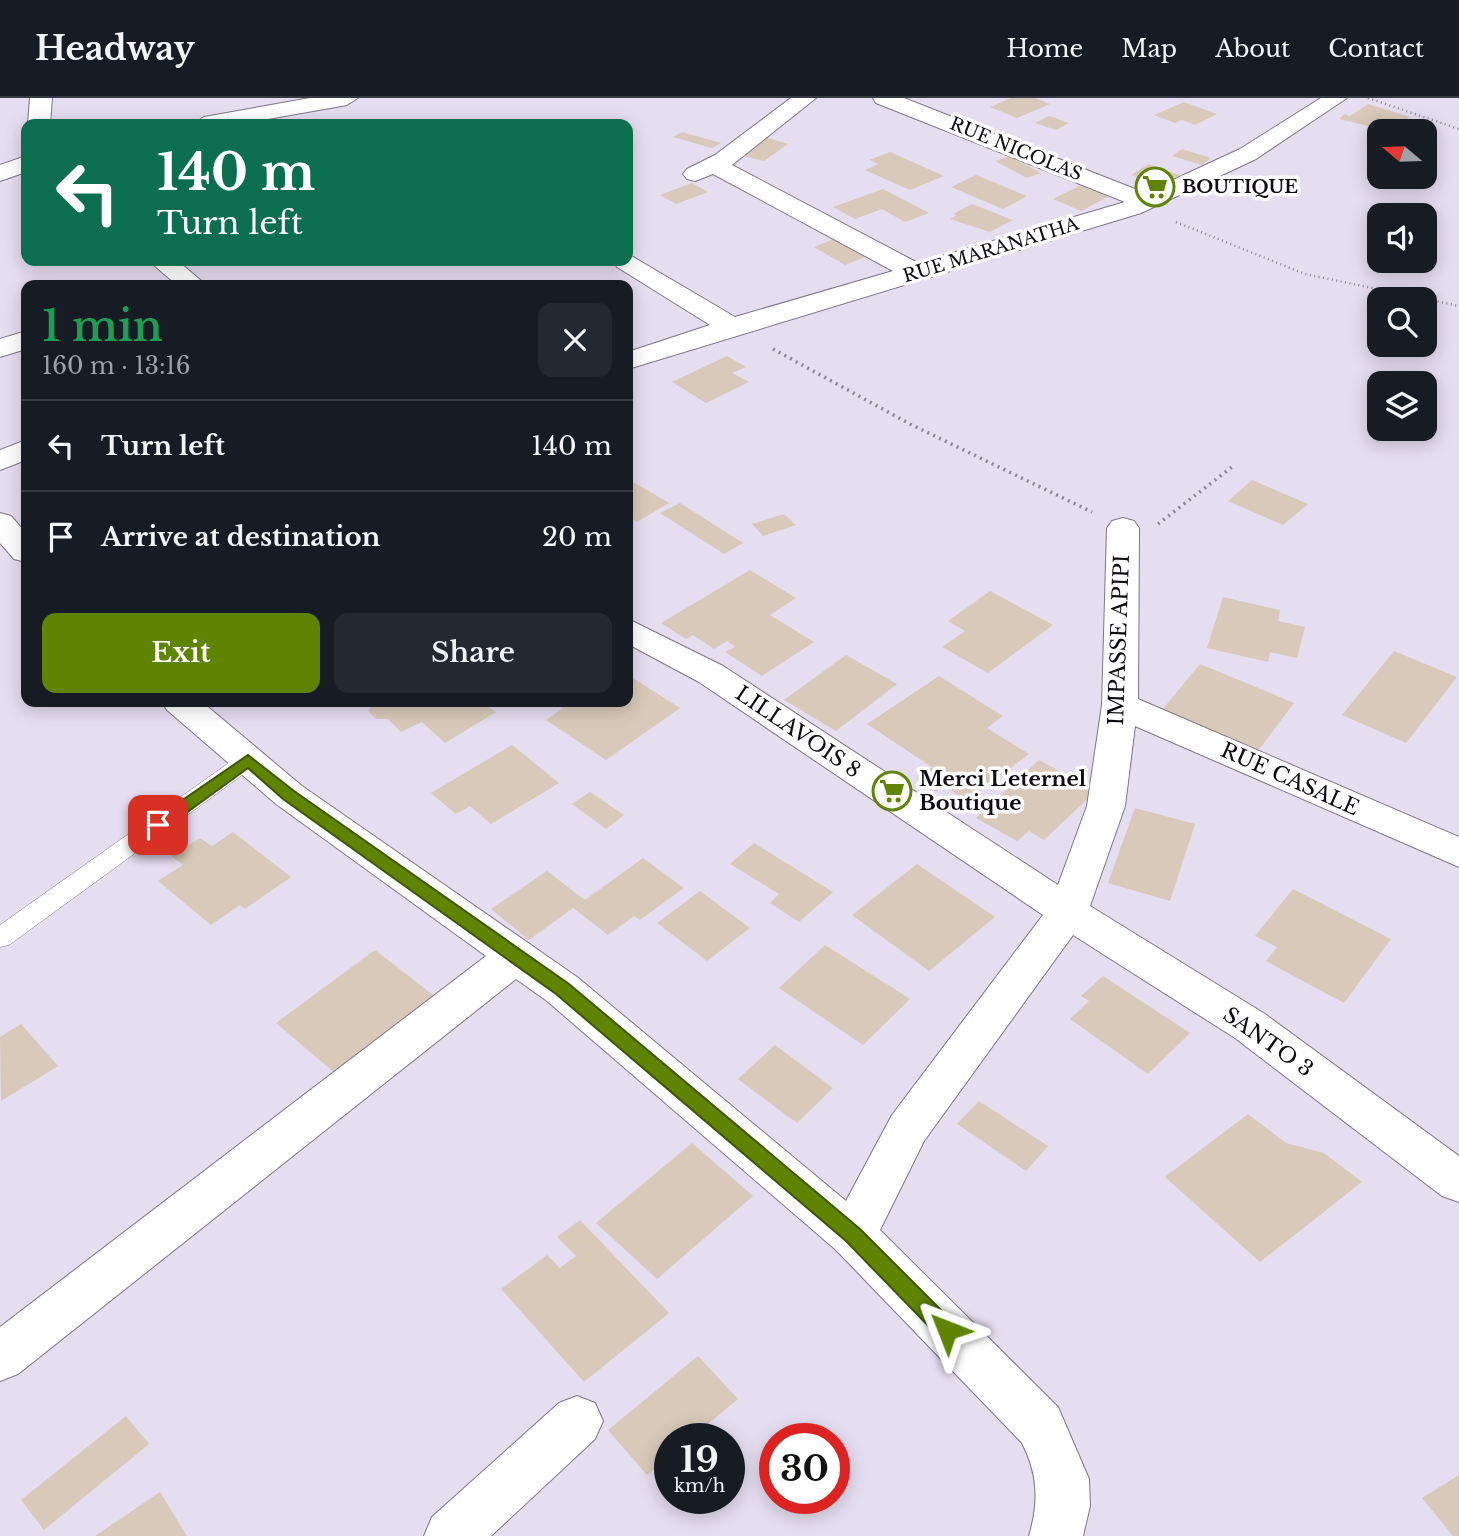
<!DOCTYPE html>
<meta charset="utf-8">
<style>
body{margin:0;font-family:"Libre Baskerville",serif;background:#242831;color:#f1f3f6;height:100vh;display:flex;flex-direction:column;font-size:26px;white-space:nowrap}
*{box-sizing:border-box;margin:0}
p{font-size:23px;color:#9ea1a6}
.icon{flex:none;width:38px;height:38px;fill:none;stroke:currentColor;stroke-width:2;stroke-linecap:round;stroke-linejoin:round}
.map{position:relative;flex:1;overflow:hidden}
.drawer{position:absolute;left:21px;top:182px;width:612px;height:427px;display:flex;flex-direction:column;background:#171b24;border-radius:14px;box-shadow:0 4px 18px #0003}
.drawer>*{flex:none}
.top-card{position:absolute;left:21px;top:21px;width:612px;height:147px;border-radius:14px;box-shadow:0 4px 18px #0003;background:#0b6e4f;color:#fff;overflow:hidden}
.needle{width:46px;rotate:289deg}
.buttons{position:absolute;left:1367px;top:21px;display:grid;gap:14px}
.buttons a{display:grid;place-items:center;width:70px;height:70px;border-radius:14px;background:#171b24;box-shadow:0 4px 18px #0003;font-size:35px}
.speed{position:absolute;left:654px;top:1325px;display:flex;gap:14px;font-size:35px;font-weight:700;text-align:center}
.speed>*{display:grid;place-content:center;width:91px;height:91px;border-radius:50%;background:#171b24;box-shadow:0 4px 18px #0003;line-height:1}
.speed small{font-size:18px;font-weight:400}
.speed .limit{border:10px solid #d22;background:#fff;color:#111}
.pin{position:absolute;display:grid;place-items:center;width:60px;height:60px;color:#fff;margin:-30px;border-radius:14px;box-shadow:0 4px 10px #0006}
.me{position:absolute;width:77px;margin:-38px;rotate:315deg;stroke-linejoin:round;filter:drop-shadow(0 0 5px #0008)}
.turn{display:flex;align-items:center;gap:24px;height:147px;padding:0 21px;font-size:32px}
.turn .icon{width:91px;height:91px;stroke-width:2.5}
.turn b{display:block;font-size:49px;line-height:60px}
.round{display:grid;place-items:center;flex:none;width:74px;height:74px;border-radius:14px;background:#242831}
.headline{display:flex;align-items:center;justify-content:space-between;height:119px;padding:0 21px}
h1{font-size:42px;font-weight:600;line-height:52px;color:#1e9e55}
.action{display:flex;gap:14px;margin-top:auto;padding:14px 21px}
.action a{flex:1;height:80px;border-radius:14px;background:#5f8402;color:#fff;font-size:28px;font-weight:600;line-height:80px;text-align:center}
.action a+a{background:#242831;color:#f1f3f6}
ul{padding:0;list-style:none}
li{display:flex;align-items:center;gap:21px;height:91px;padding:0 21px;border-top:2px solid #363941}
li div{flex:1}
li b{display:block;font-size:26px}
li em{font-style:normal}
header{display:flex;align-items:center;gap:42px;box-sizing:border-box;height:98px;padding:0 35px;background:#171b24;border-bottom:2px solid #363941}
header strong{font-size:33px}
nav{display:flex;gap:38px;margin-inline-start:auto;font-size:24px}
.map>svg:first-child{display:block}
</style>
<header>
<strong>Headway</strong>
<nav><a>Home</a><a>Map</a><a>About</a><a>Contact</a></nav>
</header>
<div class="map">
<svg width="1459" height="1438" viewBox="0 0 1459 1438">
<rect width="100%" height="100%" fill="#e5ddf0"/>
<g fill="#d9c9ba">
<path d="M1011 0H1035L1050 6 1017 20 990 9Z"/>
<path d="M1184 4 1217 16 1195 27 1182 22 1175 25 1154 17Z"/>
<path d="M1368 6 1410 19 1389 33 1339 21 1345 16 1350 18Z"/>
<path d="M1049 18 1069 25 1056 32 1035 25Z"/>
<path d="M682 34 721 45 712 50 673 39Z"/>
<path d="M768 40 788 46 764 63 744 58Z"/>
<path d="M1182 51 1211 60 1202 67 1172 58Z"/>
<path d="M890 54 944 78 910 92 865 72 878 66 869 62Z"/>
<path d="M1010 58 1041 75 1027 80 995 63Z"/>
<path d="M1149 66 1179 77 1156 90 1142 85 1147 82 1131 77Z"/>
<path d="M976 77 1027 98 1003 111 951 89Z"/>
<path d="M692 85 708 94 676 106 660 97Z"/>
<path d="M1081 87 1109 98 1081 113 1053 101Z"/>
<path d="M883 91 929 115 905 124 882 111 855 121 833 109Z"/>
<path d="M972 106 1013 122 990 134 950 121 957 117 953 116Z"/>
<path d="M834 141 865 159 845 167 814 149Z"/>
<path d="M727 258 746 269 732 275 749 284 706 305 672 284Z"/>
<path d="M628 381 669 405 637 424 628 418Z"/>
<path d="M1252 382 1308 406 1283 427 1228 403Z"/>
<path d="M680 405 743 445 724 456 660 415Z"/>
<path d="M784 416 796 427 763 438 752 426Z"/>
<path d="M750 472 796 500 770 517 814 544 762 578 725 554 735 549 727 543 714 551 693 537 686 541 661 525Z"/>
<path d="M990 493 1053 527 988 575 942 549 965 533 948 523Z"/>
<path d="M1223 499 1280 512 1278 523 1305 529 1297 560 1270 554 1268 564 1207 550Z"/>
<path d="M1394 553 1457 579 1406 645 1342 617Z"/>
<path d="M846 557 897 586 836 633 784 602Z"/>
<path d="M1200 566 1294 605 1258 653 1162 612Z"/>
<path d="M628 577 680 610 606 662 546 622 563 610 553 604H628Z"/>
<path d="M939 578 1003 618 987 630 1029 656 967 703 944 688 936 694 916 680 932 669 867 626Z"/>
<path d="M375 604H482L496 614 445 645 422 624 401 634 388 621H376L368 613Z"/>
<path d="M512 647 559 685 491 726 470 708 456 716 431 695Z"/>
<path d="M1039 662 1096 693 1044 742 1029 733 1017 743 976 720Z"/>
<path d="M590 694 624 717 606 731 572 706Z"/>
<path d="M1135 710 1195 726 1170 803 1108 785Z"/>
<path d="M233 734 291 779 245 811 240 807 211 827 158 783 183 767 171 758 200 740 212 748Z"/>
<path d="M754 745 833 794 799 824 770 805 779 796 730 766Z"/>
<path d="M643 760 684 790 640 822 634 818 608 837 573 810 529 842 491 811 547 773 585 802Z"/>
<path d="M917 766 995 819 929 873 852 817Z"/>
<path d="M1293 791 1391 841 1344 905 1266 863 1277 849 1255 838Z"/>
<path d="M700 793 750 830 707 863 657 825Z"/>
<path d="M825 847 910 901 863 947 779 890Z"/>
<path d="M375 852 437 900 337 977 276 925Z"/>
<path d="M1103 878 1190 935 1148 976 1070 921 1089 903 1081 898Z"/>
<path d="M21 926 58 968 1 1003 0 939Z"/>
<path d="M775 947 833 990 797 1025 738 981Z"/>
<path d="M979 1003 1048 1048 1026 1073 957 1026Z"/>
<path d="M1248 1016 1286 1045 1324 1055 1362 1084 1260 1164 1165 1079Z"/>
<path d="M692 1045 753 1098 657 1181 596 1125Z"/>
<path d="M580 1122 669 1215 584 1284 501 1191 547 1157 560 1170 576 1158 557 1139Z"/>
<path d="M698 1258 738 1301 691 1340H670V1358L647 1377 608 1332Z"/>
<path d="M126 1318 149 1346 44 1432 21 1402Z"/>
<path d="M1459 1377V1438H1453L1422 1400Z"/>
<path d="M160 1394 187 1438H95Z"/>
</g>
<g fill="none" stroke-linecap="round" stroke-linejoin="round">
<defs>
<path id="service" d="M248 654 256 657 259 662 256 667 9 847 0 849V827L240 657Z"/>
<g id="minor">
<path d="M30 0H52L50 26H28Z"/>
<path d="M310 0H358L347 7 240 26H193L204 19Z"/>
<path d="M791 0H816L732 67 918 165 1125 104 876 5 873 0H904L1145 95 1240 51 1321 0H1347L1256 61 1141 115 628 271V254L710 227 617 169 613 163H628V156L735 219 893 173 713 76 695 83 687 81 683 76 687 71 715 57Z"/>
<path d="M26 58V74L0 83V67Z"/>
<path d="M149 163H178L206 187H177Z"/>
<path d="M26 233V251L0 259V241Z"/>
<path d="M26 342V362L0 372V352Z"/>
<path d="M0 415 11 418 26 435V464L14 461 0 445Z"/>
<path d="M1123 420 1134 423 1139 430 1138 601 1459 739V769L1135 628 1125 708 1090 808 1265 916 1459 1058V1104L1442 1098 1235 940 1073 837 924 1043 880 1132 1058 1309 1089 1381 1090 1408 1083 1438H1029C1039 1404 1038 1376 1022 1345L836 1152 547 903 516 881 18 1276 0 1283V1229L486 858 276 706 167 612 162 604H202L302 688 577 879 846 1103 892 1017 1043 817 699 584 628 546V521L723 568 1058 787 1087 708 1102 607 1107 430 1112 423Z"/>
<path d="M577 1298 595 1305 603 1323 595 1341 491 1438H424L432 1419 559 1305Z"/>
</g>
</defs>
<use href="#service" stroke="#7e7687" stroke-width="1"/>
<use href="#minor" stroke="#7e7687" stroke-width="2"/>
<g stroke="#8d8795" stroke-width="2.5" stroke-dasharray="1 3.5" stroke-linecap="butt">
<path d="M1368 0 1459 31"/>
<path d="M1176 124 1305 176 1459 208"/>
</g>
<g stroke="#8d8795" stroke-width="3.5" stroke-dasharray="2 4.5" stroke-linecap="butt">
<path d="M773 251 910 326 1092 414"/>
<path d="M1158 426 1232 369"/>
</g>
<use href="#service" fill="#fff" fill-rule="evenodd"/>
<use href="#minor" fill="#fff" fill-rule="evenodd"/>
</g>
<path fill="#5f8402" stroke="#3e5601" stroke-width="2" d="M248 657 294 693 569 886 860 1131 954 1225 957 1232 954 1239 947 1242 939 1239 846 1143 556 896 283 701 248 670 164 731H152V723Z"/>
<defs>
<symbol id="supermarket-ring" viewBox="-11 -11 22 22"><circle r="9.5" fill="#fff" stroke="#5f8402" stroke-width="1.5"/><path d="M-6-5.5h2.5l.6 2H6L4.5 2H-2.5L-4.4-4H-6ZM-1.5 3.2a1.3 1.3 0 1 0 .1 0ZM3 3.2a1.3 1.3 0 1 0 .1 0Z" fill="#5f8402"/></symbol>
</defs>
<g fill-rule="evenodd">
<use href="#supermarket-ring" x="1133" y="67" width="44" height="44"/>
<use href="#supermarket-ring" x="870" y="671" width="44" height="44"/>
</g>
<g text-anchor="middle" stroke-width="7" stroke-linejoin="round" paint-order="stroke">
<g font-size="18" fill="#0f0c12" stroke="#fff">
<text transform="translate(1016 51) rotate(22)" y="6">RUE NICOLAS</text>
<text transform="translate(991 152) rotate(-17)" y="6">RUE MARANATHA</text>
</g>
<g font-size="18" font-weight="bold" fill="#0f0c12" stroke="#fff" text-anchor="start">
<text x="1182" y="95">BOUTIQUE</text>
</g>
<g font-size="21" fill="#0f0c12" stroke="#fff">
<text transform="translate(1119 542) rotate(-88)" y="7">IMPASSE APIPI</text>
<text transform="translate(798 634) rotate(34)" y="7">LILLAVOIS 8</text>
<text transform="translate(1290 681) rotate(24)" y="7">RUE CASALE</text>
<text transform="translate(1268 944) rotate(35)" y="7">SANTO 3</text>
</g>
<g font-size="21" font-weight="bold" fill="#0f0c12" stroke="#fff" text-anchor="start">
<text x="919" y="688">Merci L'eternel<tspan x="919" dy="24">Boutique</tspan></text>
</g>
</g>
</svg>
<div class="buttons">
<a><svg class="needle" viewBox="-14 -14 28 28"><path d="M0-13l5 13h-10z" fill="#e53935"/><path d="M0 13l5-13h-10z" fill="#9ea1a6"/></svg></a>
<a><svg class="icon" aria-label="sound" viewBox="0 0 24 24"><path d="M4 9h4l5-4v14l-5-4H4zM17 9q2 3 0 6"/></svg></a>
<a><svg class="icon" aria-label="search" viewBox="0 0 24 24"><circle cx="10" cy="10" r="6"/><path d="M15 15l6 6"/></svg></a>
<a><svg class="icon" aria-label="layers" viewBox="0 0 24 24"><path d="M12 4l9 5-9 5-9-5zM3 14l9 5 9-5"/></svg></a>
</div>
<div class="speed"><div>19<small>km/h</small></div><div class="limit">30</div></div>
<div class="pin" style="left:158px;top:727px;background:#d93025"><svg class="icon" aria-label="arrive" viewBox="0 0 24 24"><path d="M6 21V4h12l-3 4 3 4H6"/></svg></div>
<svg class="me" style="left:947px;top:1232px" viewBox="-20 -20 40 40"><path d="M0-17L14 15 0 8-14 15z" fill="#5f8402" stroke="#fff" stroke-width="4"/></svg>
<div class="top-card">
<div class="turn"><svg class="icon" aria-label="left" viewBox="0 0 24 24"><path d="M17 20v-9H6M10 6l-5 5 5 5"/></svg><div><b>140 m</b>Turn left</div></div>
</div>
<section class="drawer">
<div class="headline"><div><h1>1 min</h1><p>160 m · 13:16</p></div><a class="round"><svg class="icon" aria-label="close" viewBox="0 0 24 24"><path d="M6 6l12 12M18 6L6 18"/></svg></a></div>
<ul>
<li><svg class="icon" aria-label="left" viewBox="0 0 24 24"><path d="M17 20v-9H6M10 6l-5 5 5 5"/></svg><div><b>Turn left</b></div><em>140 m</em></li>
<li><svg class="icon" aria-label="arrive" viewBox="0 0 24 24"><path d="M6 21V4h12l-3 4 3 4H6"/></svg><div><b>Arrive at destination</b></div><em>20 m</em></li>
</ul>
<div class="action"><a>Exit</a><a>Share</a></div>
</section>
</div>
